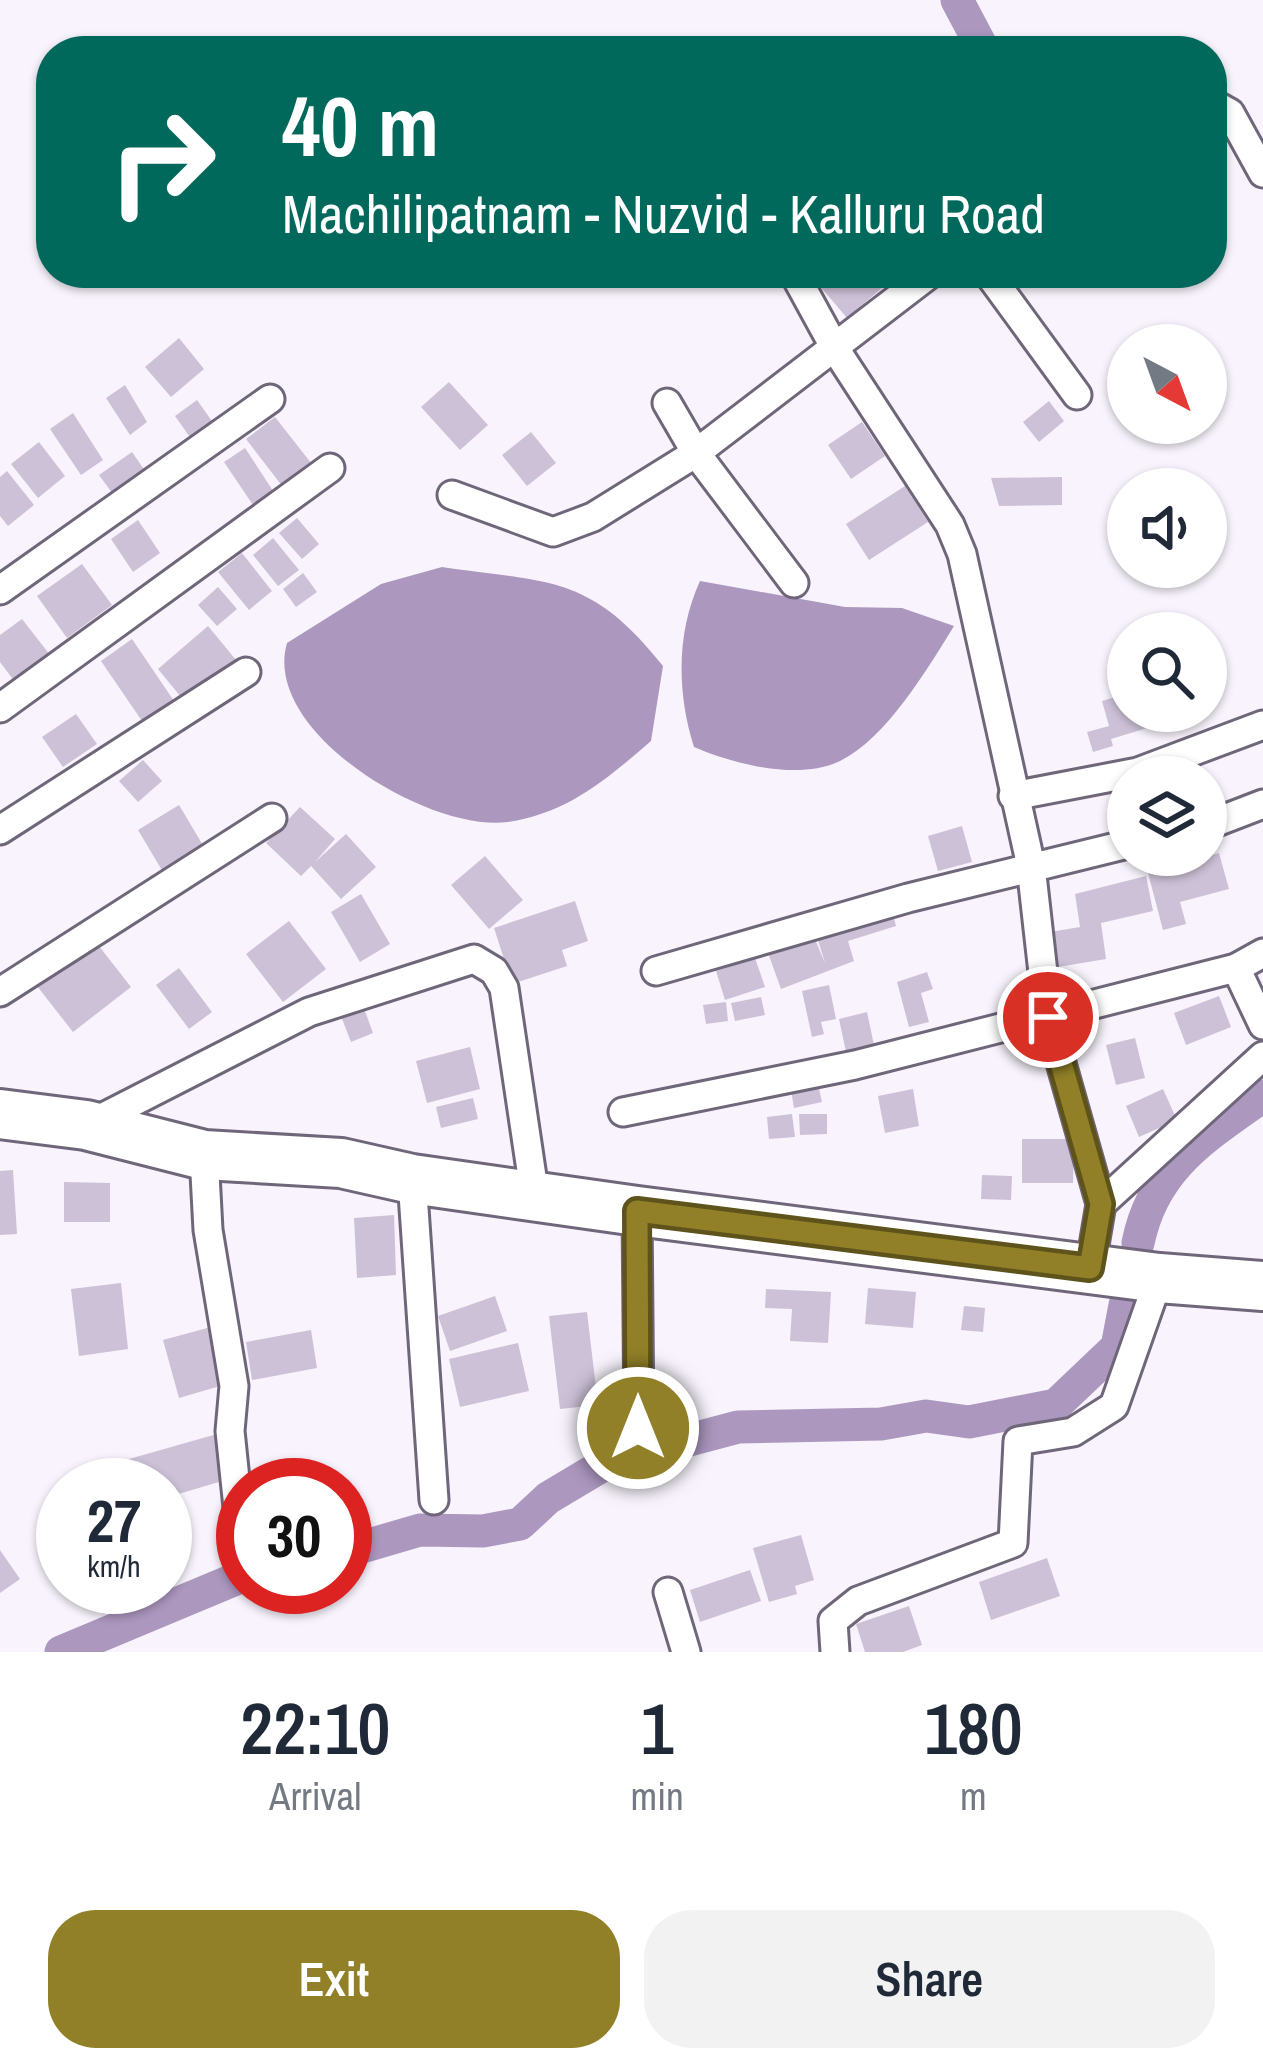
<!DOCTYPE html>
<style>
body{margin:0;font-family:"Archivo Narrow",sans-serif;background:#f2f2f3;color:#1f2937;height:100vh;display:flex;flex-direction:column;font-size:45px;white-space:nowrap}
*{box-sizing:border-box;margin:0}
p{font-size:39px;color:#747a83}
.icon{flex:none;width:66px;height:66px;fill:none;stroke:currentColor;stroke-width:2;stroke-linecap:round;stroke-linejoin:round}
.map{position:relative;height:1652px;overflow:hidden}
.sheet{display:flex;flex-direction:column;background:#fff;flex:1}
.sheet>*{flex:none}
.guide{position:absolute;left:36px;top:36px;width:1191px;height:252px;border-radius:48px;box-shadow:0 3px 9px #0004;background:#00695c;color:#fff;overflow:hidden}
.needle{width:78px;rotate:139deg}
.buttons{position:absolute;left:1107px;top:324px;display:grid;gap:24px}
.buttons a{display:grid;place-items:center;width:120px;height:120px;border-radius:50%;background:#fff;box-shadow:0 3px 9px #0004;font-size:60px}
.speed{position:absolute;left:36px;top:1458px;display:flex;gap:24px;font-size:60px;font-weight:700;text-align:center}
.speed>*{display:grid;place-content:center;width:156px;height:156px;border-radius:50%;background:#fff;box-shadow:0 3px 9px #0004;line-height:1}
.speed small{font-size:30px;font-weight:400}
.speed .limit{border:18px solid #d22;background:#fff;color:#111}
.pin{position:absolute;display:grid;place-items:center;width:102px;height:102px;color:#fff;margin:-51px;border:6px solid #fff;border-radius:50%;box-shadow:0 3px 12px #0007}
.me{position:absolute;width:132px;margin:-66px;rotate:0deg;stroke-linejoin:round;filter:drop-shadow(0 0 9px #0008)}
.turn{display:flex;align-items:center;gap:42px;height:252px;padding:0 48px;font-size:54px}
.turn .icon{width:156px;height:156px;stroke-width:2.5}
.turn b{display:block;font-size:84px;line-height:102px}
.eta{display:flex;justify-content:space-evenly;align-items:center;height:204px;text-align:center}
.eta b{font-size:72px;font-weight:600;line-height:84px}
.cta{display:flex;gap:24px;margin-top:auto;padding:24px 48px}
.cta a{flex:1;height:138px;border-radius:48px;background:#918028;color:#fff;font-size:48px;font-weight:600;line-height:138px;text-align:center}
.cta a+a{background:#f2f2f3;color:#1f2937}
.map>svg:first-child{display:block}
</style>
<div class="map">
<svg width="1263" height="1652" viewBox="0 0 1263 1652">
<rect width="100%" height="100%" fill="#f8f3fc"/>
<g fill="#ac97bf">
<path d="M442 567C550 583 590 574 663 666L651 741C607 779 568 813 508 822 430 833 261 732 287 643L381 584Z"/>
<path d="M700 581 845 607 902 608 954 626C928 668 886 739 840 761 799 781 733 764 694 747 677 694 676 633 700 581Z"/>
</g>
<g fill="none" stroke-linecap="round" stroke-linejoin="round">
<g stroke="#ac97bf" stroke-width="33">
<path d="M957 0 984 51"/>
<path d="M1138 1243C1153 1168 1204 1138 1263 1096"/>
<path d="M345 1552 420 1530 483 1531 520 1524 548 1498 610 1461 738 1427 881 1424 926 1416 969 1422 1056 1405 1117 1347 1125 1305"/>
<path d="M61 1652 243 1576"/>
</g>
</g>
<g fill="#cdc1d7">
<path d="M834 273H873L884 286 847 318 819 285Z"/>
<path d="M179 338 204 369 171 397 145 367Z"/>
<path d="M449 382 488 425 460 450 421 407Z"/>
<path d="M125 385 147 422 130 435 106 398Z"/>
<path d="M197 400 214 424 192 440 175 416Z"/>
<path d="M1049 401 1064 421 1039 442 1023 422Z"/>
<path d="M73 413 103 460 81 475 50 429Z"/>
<path d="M275 417 315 468 286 491 246 439Z"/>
<path d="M862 422 885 456 851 479 828 445Z"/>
<path d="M531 432 556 463 527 486 502 455Z"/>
<path d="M39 442 65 476 38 498 11 464Z"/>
<path d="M245 448 277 497 257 511 224 462Z"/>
<path d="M132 452 150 478 118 501 99 475Z"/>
<path d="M7 471 34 505 8 526 0 516V477Z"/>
<path d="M1062 477V505L999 506 991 478Z"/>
<path d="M905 486 928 522 869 560 846 524Z"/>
<path d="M297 518 319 544 302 559 279 533Z"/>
<path d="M138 520 160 553 133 572 111 539Z"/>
<path d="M273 538 299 570 278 586 253 555Z"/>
<path d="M242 553 272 591 249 610 218 572Z"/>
<path d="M82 564 112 605 67 638 37 596Z"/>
<path d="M303 573 317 592 296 607 283 589Z"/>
<path d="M218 587 237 609 217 626 198 605Z"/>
<path d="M22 619 50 655 15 682 0 662V635Z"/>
<path d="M208 626 236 660 185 702 158 669Z"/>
<path d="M132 639 174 701 142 721 101 661Z"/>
<path d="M1216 643 1222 665 1206 670V646Z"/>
<path d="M1128 693V711H1178L1180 718 1111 739 1113 746 1093 752 1087 732 1109 726 1102 701Z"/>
<path d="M76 714 97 744 63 767 42 737Z"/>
<path d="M143 760 162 781 138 802 119 781Z"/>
<path d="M179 805 207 852 166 877 138 830Z"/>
<path d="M300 807 335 839 315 862 346 834 376 867 341 899 311 866 301 876 266 843Z"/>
<path d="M962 826 972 862 938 871 928 836Z"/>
<path d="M1219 853 1229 889 1180 902 1186 924 1163 930 1148 873Z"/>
<path d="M485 856 523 900 489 929 451 885Z"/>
<path d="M1146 876 1153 911 1101 923 1106 959 1058 967 1044 933 1080 927 1075 894Z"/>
<path d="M361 894 390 944 360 962 331 912Z"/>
<path d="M575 901 588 941 562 950 567 966 512 984 494 928Z"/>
<path d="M891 907 896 926 848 941 854 961 781 989 768 953 814 937 825 963 815 930Z"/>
<path d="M289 921 326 969 283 1002 246 954Z"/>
<path d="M95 941 131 987 73 1032 37 986Z"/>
<path d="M755 958 765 987 725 1000 716 971Z"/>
<path d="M179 968 212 1012 189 1029 156 985Z"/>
<path d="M927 972 933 989 921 993 929 1022 909 1027 897 982Z"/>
<path d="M829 985 836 1019 821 1022 824 1034 812 1037 802 991Z"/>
<path d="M1219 996 1231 1027 1186 1045 1174 1013Z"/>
<path d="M761 997 765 1015 735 1021 731 1003Z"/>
<path d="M726 1002 728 1021 706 1024 703 1005Z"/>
<path d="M362 1003 373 1033 351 1042 339 1011Z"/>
<path d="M867 1012 874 1045 846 1052 839 1019Z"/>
<path d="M1135 1038 1145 1078 1116 1085 1106 1045Z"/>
<path d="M470 1047 480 1089 427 1103 416 1061Z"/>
<path d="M818 1084 822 1102 794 1108 791 1090Z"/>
<path d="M913 1089 919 1126 885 1133 878 1096Z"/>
<path d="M1163 1089 1177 1120 1139 1137 1126 1106Z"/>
<path d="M473 1098 478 1119 441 1128 436 1107Z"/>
<path d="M792 1114 795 1137 769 1139 767 1117Z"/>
<path d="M799 1114H827V1134L800 1135Z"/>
<path d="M1022 1139H1074L1073 1183H1022Z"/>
<path d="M13 1170 17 1234 0 1235V1171Z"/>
<path d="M982 1175 1012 1176 1011 1200 981 1199Z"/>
<path d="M64 1182 110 1183V1222H64Z"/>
<path d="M394 1215 396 1275 357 1278 354 1218Z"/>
<path d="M121 1283 128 1349 79 1356 71 1289Z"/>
<path d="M868 1288 916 1292 913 1328 865 1324Z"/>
<path d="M766 1289 831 1292 828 1343 790 1341 792 1309 765 1308Z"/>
<path d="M495 1296 507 1331 450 1351 438 1316Z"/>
<path d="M964 1306 985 1308 983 1332 961 1330Z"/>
<path d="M587 1312 598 1405 560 1409 549 1316Z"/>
<path d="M211 1327 227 1384 179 1398 163 1340Z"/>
<path d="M311 1330 317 1368 252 1380 246 1342Z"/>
<path d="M518 1343 529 1391 460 1407 449 1359Z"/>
<path d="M217 1434 229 1479 165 1498V1485H136L129 1459Z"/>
<path d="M801 1535 814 1580 795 1586 797 1594 769 1602 753 1548Z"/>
<path d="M0 1550 20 1579 0 1593Z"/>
<path d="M1047 1558 1060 1596 991 1620 979 1582Z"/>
<path d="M750 1570 761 1601 700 1622 690 1590Z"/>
<path d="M909 1606 922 1645 903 1652H865L856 1624Z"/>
</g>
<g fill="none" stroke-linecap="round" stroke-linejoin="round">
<defs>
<g id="minor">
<path d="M1212 103 1230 113 1263 173"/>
<path d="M988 273 1077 395"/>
<path d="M795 275 836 350 950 525 962 554 1031 866 1048 1017 1101 1204 1090 1269"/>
<path d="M667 403 696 453 794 583"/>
<path d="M452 495 553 532 593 517 696 453 931 273"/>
<path d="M0 590 270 399"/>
<path d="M0 708 330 468"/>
<path d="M1013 796 1138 772 1263 725"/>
<path d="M1206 826 1263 804"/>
<path d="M0 830 246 672"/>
<path d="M1236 968 1263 1025"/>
<path d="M656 971 908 898 1128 844"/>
<path d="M0 992 272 818"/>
<path d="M623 1112 855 1065 1236 968 1263 953"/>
<path d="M90 1124 309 1012 474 959 494 971 504 988 535 1197"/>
<path d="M204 1155 208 1230 234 1386 230 1431 242 1546"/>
<path d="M412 1179 434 1500"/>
<path d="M1101 1204 1263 1056"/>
<path d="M637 1211 639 1428"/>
<path d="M668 1592 686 1652"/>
<path d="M835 1652 833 1621 858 1601 1013 1543 1018 1441 1073 1432 1114 1406 1159 1278"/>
</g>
<path id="trunk" d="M0 1114 86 1125 204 1155 341 1163 412 1179 637 1211 1159 1278 1263 1286"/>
</defs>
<use href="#minor" stroke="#70667a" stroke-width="33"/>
<use href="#trunk" stroke="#70667a" stroke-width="54"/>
<use href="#minor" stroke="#fff" stroke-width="27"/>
<use href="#trunk" stroke="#fff" stroke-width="48"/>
</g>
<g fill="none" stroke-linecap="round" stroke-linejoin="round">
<defs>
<path id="route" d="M638 1428 637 1211 1090 1268 1101 1204 1048 1017"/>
</defs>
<use href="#route" stroke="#5e531a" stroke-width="30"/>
<use href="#route" stroke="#918028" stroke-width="21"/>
</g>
</svg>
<div class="buttons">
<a><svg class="needle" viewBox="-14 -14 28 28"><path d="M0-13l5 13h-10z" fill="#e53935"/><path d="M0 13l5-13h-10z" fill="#747a83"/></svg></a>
<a><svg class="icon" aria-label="sound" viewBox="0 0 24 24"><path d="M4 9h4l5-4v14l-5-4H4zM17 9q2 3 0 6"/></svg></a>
<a><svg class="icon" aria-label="search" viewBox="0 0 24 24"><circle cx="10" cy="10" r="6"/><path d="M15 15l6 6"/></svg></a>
<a><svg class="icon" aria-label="layers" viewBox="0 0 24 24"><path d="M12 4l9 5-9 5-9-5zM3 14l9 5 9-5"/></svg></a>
</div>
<div class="speed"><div>27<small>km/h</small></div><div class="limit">30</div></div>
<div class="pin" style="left:1048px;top:1017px;background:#d93025"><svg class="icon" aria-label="arrive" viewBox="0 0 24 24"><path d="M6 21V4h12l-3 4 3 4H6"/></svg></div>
<svg class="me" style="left:638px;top:1428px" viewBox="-20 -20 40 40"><circle r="17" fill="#918028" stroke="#fff" stroke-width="3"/><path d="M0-11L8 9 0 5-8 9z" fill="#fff"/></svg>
<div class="guide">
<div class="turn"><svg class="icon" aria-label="right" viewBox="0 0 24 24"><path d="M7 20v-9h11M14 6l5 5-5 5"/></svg><div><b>40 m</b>Machilipatnam - Nuzvid - Kalluru Road</div></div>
</div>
</div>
<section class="sheet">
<div class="eta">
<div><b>22:10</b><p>Arrival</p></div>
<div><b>1</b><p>min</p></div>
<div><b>180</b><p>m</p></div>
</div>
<div class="cta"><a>Exit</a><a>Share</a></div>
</section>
